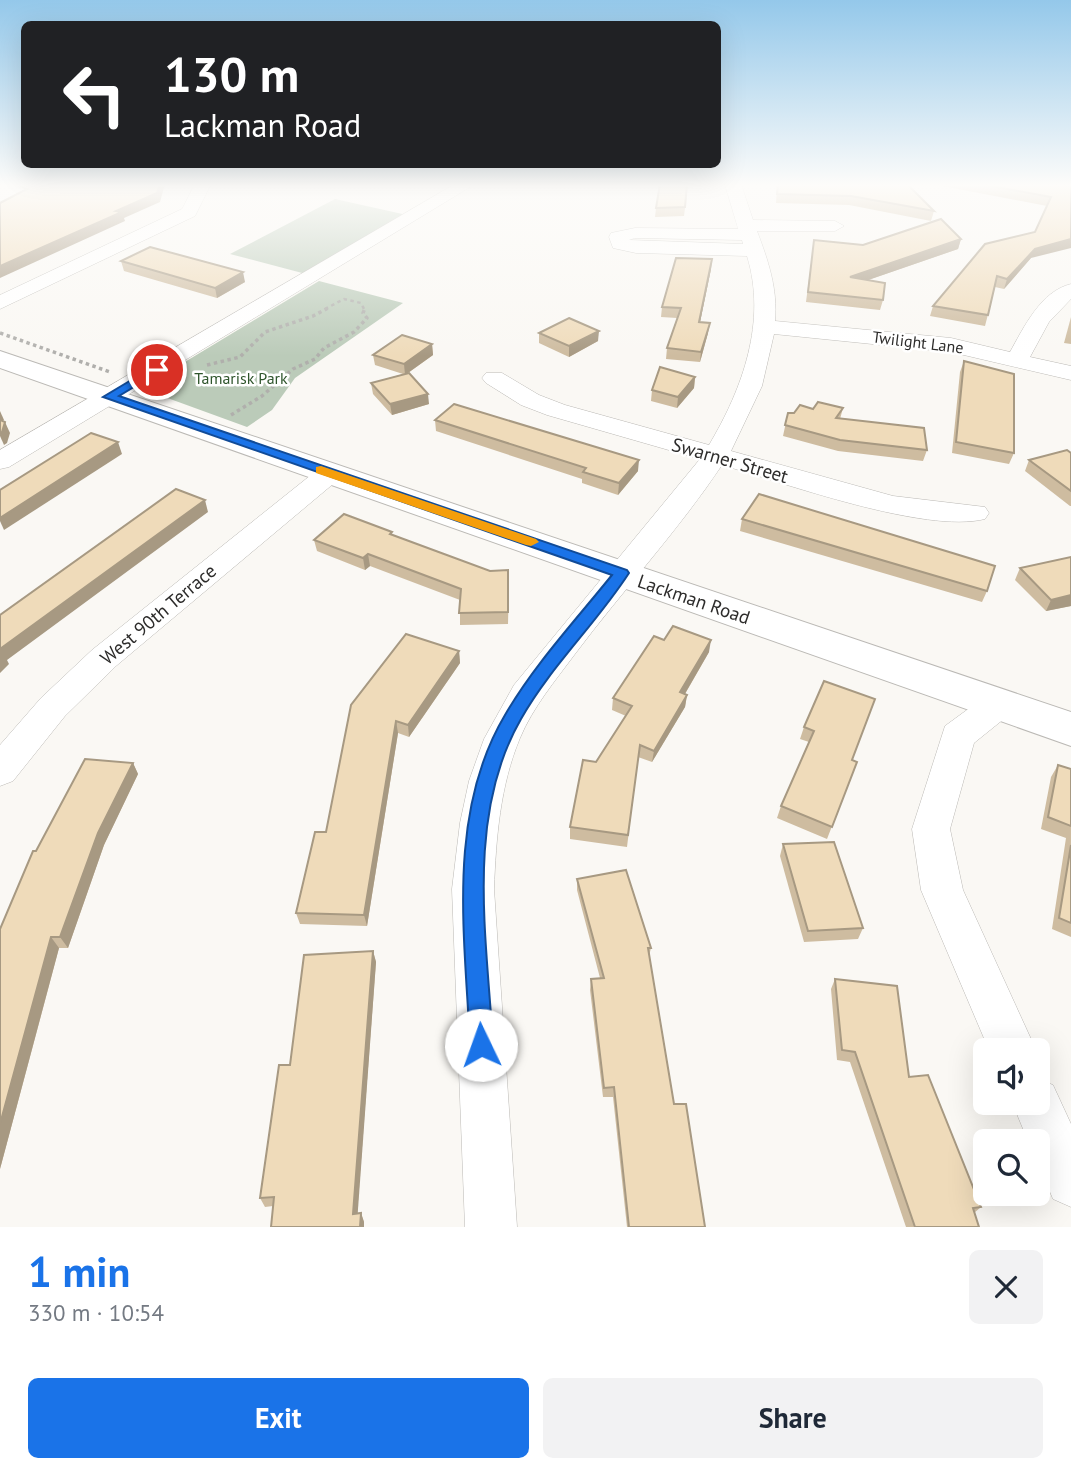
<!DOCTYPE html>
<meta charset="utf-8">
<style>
body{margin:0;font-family:"PT Sans",sans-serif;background:#f2f2f3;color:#1f2937;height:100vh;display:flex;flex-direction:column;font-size:26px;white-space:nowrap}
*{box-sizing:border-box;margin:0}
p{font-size:23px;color:#747a83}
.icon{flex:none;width:38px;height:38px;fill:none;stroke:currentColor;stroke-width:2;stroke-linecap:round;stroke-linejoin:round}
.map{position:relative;height:1227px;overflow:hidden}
.details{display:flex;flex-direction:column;background:#fff;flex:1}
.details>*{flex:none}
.guide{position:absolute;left:21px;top:21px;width:700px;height:147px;border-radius:10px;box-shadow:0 7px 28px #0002;background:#202124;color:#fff;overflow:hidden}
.controls{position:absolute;left:973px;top:1038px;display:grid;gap:14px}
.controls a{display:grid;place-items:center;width:77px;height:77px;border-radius:10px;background:#fff;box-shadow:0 7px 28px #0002;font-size:35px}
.pin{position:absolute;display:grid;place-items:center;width:60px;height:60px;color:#fff;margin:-30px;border:4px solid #fff;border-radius:50%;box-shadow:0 2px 7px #0007}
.me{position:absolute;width:77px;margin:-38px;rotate:357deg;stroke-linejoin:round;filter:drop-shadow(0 0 5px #0008)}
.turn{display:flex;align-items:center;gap:24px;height:147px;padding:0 28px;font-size:32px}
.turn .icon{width:91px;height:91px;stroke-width:2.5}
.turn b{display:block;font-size:49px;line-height:60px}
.round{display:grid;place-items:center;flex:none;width:74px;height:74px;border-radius:10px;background:#f2f2f3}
.summary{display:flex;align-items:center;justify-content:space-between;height:119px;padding:0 28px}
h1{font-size:42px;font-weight:800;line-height:52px;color:#1a73e8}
.button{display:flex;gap:14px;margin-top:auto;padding:14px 28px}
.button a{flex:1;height:80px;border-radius:10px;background:#1a73e8;color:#fff;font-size:28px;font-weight:800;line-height:80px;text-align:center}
.button a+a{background:#f2f2f3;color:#1f2937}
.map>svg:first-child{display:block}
</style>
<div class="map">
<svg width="1071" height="1227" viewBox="0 0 1071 1227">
<rect width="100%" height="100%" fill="#faf8f4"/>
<g fill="#bbcbb9">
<path d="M335 199 407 215 306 274 230 254Z"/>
<path d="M319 281 403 303 295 378 272 410 247 427 151 392 154 390 155 380Z"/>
</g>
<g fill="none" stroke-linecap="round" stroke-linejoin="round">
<defs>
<g id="street">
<path d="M195 184H211L195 216 0 309V295L182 209Z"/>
<path d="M455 184H475L9 467 0 469V450Z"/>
<path d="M725 184H741L753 220 835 221 844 226 835 231H757C768 260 778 289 775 321L951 338 1010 352C1024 327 1041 291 1071 284V299L1049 322 1030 357 1071 366V380L951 352 774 334 762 386 731 451 893 496 985 507 989 513 985 519C925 534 785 483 722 465 678 531 623 590 575 654 555 681 533 707 520 738 500 786 496 838 494 889L517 1227H465L452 889 460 823 469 781 484 739 514 685 700 459 547 415 521 405 486 383 482 378 486 373H502L539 395 565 405 709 445C743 388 767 321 747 256L636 253 613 248 609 237 611 233 635 228 738 229ZM635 238 742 240 743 244 629 240Z"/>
<path d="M330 465 339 467 343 473 339 479 116 666 65 716 13 781 0 786V745L41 698 92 650 321 467Z"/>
<path d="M998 692 1010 696 1015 705 1010 714 974 743 950 829 963 890 1036 1050H989L921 890 912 829 945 726 986 696Z"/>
<path d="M1038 1079 1053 1085 1071 1124V1207L1053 1199 1038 1163V1141H1028L1012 1102H1038Z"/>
</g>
<path id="secondary" d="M0 351 1071 712V746L0 368Z"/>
</defs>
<use href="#street" stroke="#bbb9b5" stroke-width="1"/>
<use href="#secondary" stroke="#bbb9b5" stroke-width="2"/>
<path stroke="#b0afac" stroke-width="2.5" stroke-dasharray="3.5 3.5" stroke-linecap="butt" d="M325 309 344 299 361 303 364 309"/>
<g stroke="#b0afac" stroke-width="3.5" stroke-dasharray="3.5 3.5" stroke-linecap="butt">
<path d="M0 333 110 372"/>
<path d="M207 365 240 357 265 332 313 316 328 308"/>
<path d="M231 415 262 396 293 369 315 359 324 348 354 332 367 318 363 313 365 308"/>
</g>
<use href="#street" fill="#fff" fill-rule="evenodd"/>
<use href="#secondary" fill="#fff" fill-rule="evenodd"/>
</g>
<g fill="#cebca0">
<path d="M688 184 684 216 655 217 656 208Z"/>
<path d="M777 184H907L934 211 931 221 849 205 776 203Z"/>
<path d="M932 184H1059L1031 258 1004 289 995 287 985 326 930 316 933 306 1035 232 1047 206Z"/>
<path d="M961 239 958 249 868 280 883 300 880 310 806 302 814 240 863 245Z"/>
<path d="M121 261 245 282 217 298 124 271Z"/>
<path d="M711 269 700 322 708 333 700 362 666 359 667 348 677 318 661 317 662 307Z"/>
<path d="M1071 317V344L1064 343Z"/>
<path d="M539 333 598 341 569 357 539 343Z"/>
<path d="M432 344 433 355 408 373 429 404 392 415 373 394 371 383 403 374 375 365 373 355Z"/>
<path d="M964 361 1014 453 1009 464 952 453 960 372Z"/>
<path d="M695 377 694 388 677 408 651 401 652 390Z"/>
<path d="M843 408 840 419 927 450 923 461 838 451 783 436 788 413H794L813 409Z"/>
<path d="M435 420 638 471 618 495 582 483V479L436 431Z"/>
<path d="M1071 453V506H1070L1025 471 1029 460Z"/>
<path d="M742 519 987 591 982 602 740 531Z"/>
<path d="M392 532V535L509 582 508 624 460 625V600L370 566 365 570 317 551 314 540Z"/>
<path d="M1020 568 1071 606 1046 611 1015 580Z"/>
<path d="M664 640 709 652 685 694 687 695 685 707 652 762 638 757 627 847 570 839V827L596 762 626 716 612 710 613 698Z"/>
<path d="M459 651 460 663 409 737 398 733 367 926 300 924 296 913 326 832 351 705Z"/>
<path d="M824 681 852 760 857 762 827 839 777 818 781 806 809 742 800 739 804 727Z"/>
<path d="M133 763 138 774 104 845 68 948H59L0 1169 36 851Z"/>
<path d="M1058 765 1071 769V937L1052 929 1066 838 1041 829 1051 777Z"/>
<path d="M783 844 863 928 858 939 804 942 780 856Z"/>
<path d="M577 879 651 948 649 956 674 1104 705 1227H627L613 1097H603L590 990 591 979 600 978 577 890Z"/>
<path d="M373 951 376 962 357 1214 361 1213 364 1222V1227H271L273 1206 265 1207 260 1198 290 1065Z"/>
<path d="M835 979 909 1077 981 1207 974 1213 979 1227H906L850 1062 837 1060 831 989Z"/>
</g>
<g fill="#a79982">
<path d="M160 184H165L160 202 124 218 125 221 0 278V266L116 211Z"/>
<path d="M961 239 958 249 848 287 850 277Z"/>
<path d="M1071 239V248L1031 258 1004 289 1007 279 1035 249Z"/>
<path d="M712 259 711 269 698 332 699 322Z"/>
<path d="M243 272 245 282 217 298 215 288Z"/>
<path d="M710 323 708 333 700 362 701 352Z"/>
<path d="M599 331 598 341 569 357V346Z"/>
<path d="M432 344 433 355 405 375 404 364Z"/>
<path d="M695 377 694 388 677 408 678 397Z"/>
<path d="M428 394 429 404 392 415 390 404Z"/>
<path d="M0 411 4 420 0 423Z"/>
<path d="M5 422 10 433 7 443 4 445 0 436V433Z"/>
<path d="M118 442 122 454 4 530 0 521V518Z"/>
<path d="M639 460 638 471 618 495 619 483Z"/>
<path d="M205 500 208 512 7 660 9 664 0 673V649Z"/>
<path d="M368 554 370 566 365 570 363 558Z"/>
<path d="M1071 595V606L1046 611 1051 600Z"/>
<path d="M711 640 709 652 679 704 680 692Z"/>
<path d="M459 651 460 663 409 737 408 725Z"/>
<path d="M687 695 685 707 652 762 654 751Z"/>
<path d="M396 721 398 733 367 926 364 915Z"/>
<path d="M133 763 138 774 104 845 68 948 60 937 98 833Z"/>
<path d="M51 937 59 948 0 1169V1124Z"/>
<path d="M373 951 376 962 357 1223 353 1214Z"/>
<path d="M361 1213 364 1222V1227H360Z"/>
</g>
<g fill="#efdbba" stroke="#a79982" stroke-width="2">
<path d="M29 184H160L157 193 116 211 122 212 0 266V203L27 189 21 187Z"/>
<path d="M660 184H687L685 207 656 208Z"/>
<path d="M778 184H907L934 211 851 196 777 194Z"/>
<path d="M980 184H1059L1071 186V239L1035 249 1007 279 997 276 988 315 933 306 985 244 1035 232 1051 197Z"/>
<path d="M941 219 961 239 850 277 885 283 883 300 808 292 814 240 863 245Z"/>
<path d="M150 247 243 272 215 288 121 261Z"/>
<path d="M676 258 712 259 699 322 710 323 701 352 667 348 681 308 662 307Z"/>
<path d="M569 318 599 331 569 346 539 333Z"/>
<path d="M402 335 432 344 404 364 373 355Z"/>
<path d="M964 361 1014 374V453L956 442Z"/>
<path d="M660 367 695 377 678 397 652 390Z"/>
<path d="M409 373 428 394 390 404 371 383Z"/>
<path d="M818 402 843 408 836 418 924 428 927 450 840 440 785 425 788 413H794L800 405 813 409Z"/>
<path d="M454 404 639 460 619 483 583 472 586 468 435 420Z"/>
<path d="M0 420 5 422 2 432 0 433Z"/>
<path d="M91 433 118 442 0 518V490Z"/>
<path d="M1067 450 1071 453V491L1029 460Z"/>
<path d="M176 489 205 500 0 649V615Z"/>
<path d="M759 494 995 566 987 591 742 519Z"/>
<path d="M344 514 392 532 390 534 490 571 508 570V612L459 613 461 589 368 554 363 558 314 540Z"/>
<path d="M1071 557V595L1051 600 1020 568Z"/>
<path d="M673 626 711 640 680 692 687 695 654 751 640 745 628 835 570 827 583 760 596 762 632 706 613 698 654 636 664 640Z"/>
<path d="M406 634 459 651 408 725 396 721 364 915 296 913 315 832H326L351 705Z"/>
<path d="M824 681 875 699 852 760 857 762 832 827 781 806 814 731 804 727Z"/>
<path d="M85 759 133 763 98 833 60 937H51L0 1124V929L33 851H36Z"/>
<path d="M1058 765 1071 769V826L1048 817Z"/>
<path d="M834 842 863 928 808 931 783 844Z"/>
<path d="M1071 845V923L1059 918Z"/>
<path d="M626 870 651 948H648L674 1104H686L705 1227H629L614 1087 604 1088 591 979 604 978 577 879Z"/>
<path d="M373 951 353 1214 361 1213 360 1227H271L274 1197 260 1198 279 1065H290L304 955Z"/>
<path d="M835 979 897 986 909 1077 928 1075 981 1207 973 1208 979 1227H915L855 1052 842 1050Z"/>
</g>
<linearGradient id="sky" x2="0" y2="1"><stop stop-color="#94c8ea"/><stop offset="0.52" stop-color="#fdfcfa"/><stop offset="1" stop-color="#fdfcfa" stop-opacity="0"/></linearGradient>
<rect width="1071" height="356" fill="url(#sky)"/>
<path fill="#1a73e8" stroke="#114b97" stroke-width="2" d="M153 367 162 370 119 396 627 570 629 573C596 624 551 666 521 719 465 816 487 938 493 1045L490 1053 481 1056 473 1053 470 1045C465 936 446 814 505 715 534 665 575 621 612 575L103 397Z"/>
<path fill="#f59e0b" d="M321 466 536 539 539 542 531 546 526 545 316 473V467Z"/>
<g text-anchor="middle" stroke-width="5" stroke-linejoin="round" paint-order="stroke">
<g font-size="16" fill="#2d2c2b" stroke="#fff">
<text transform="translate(918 342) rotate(7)" y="6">Twilight Lane</text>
</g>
<g font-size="16" fill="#2f552c" stroke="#fff">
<text x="241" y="384">Tamarisk Park</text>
</g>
<g font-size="19" fill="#2d2c2b" stroke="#fff">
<text transform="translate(730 460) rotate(16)" y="7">Swarner Street</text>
<text transform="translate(694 599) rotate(19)" y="7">Lackman Road</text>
<text transform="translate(158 614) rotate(-40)" y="7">West 90th Terrace</text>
</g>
</g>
</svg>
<div class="controls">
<a><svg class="icon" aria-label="sound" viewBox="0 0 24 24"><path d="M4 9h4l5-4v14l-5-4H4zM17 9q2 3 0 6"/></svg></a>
<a><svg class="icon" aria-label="search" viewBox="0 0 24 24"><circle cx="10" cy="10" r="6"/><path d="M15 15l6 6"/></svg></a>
</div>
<div class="pin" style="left:157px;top:370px;background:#d93025"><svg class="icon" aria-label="arrive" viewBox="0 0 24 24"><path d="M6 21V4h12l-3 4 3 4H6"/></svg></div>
<svg class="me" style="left:481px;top:1045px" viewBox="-20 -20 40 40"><circle r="19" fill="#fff"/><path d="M0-13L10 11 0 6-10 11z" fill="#1a73e8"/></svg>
<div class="guide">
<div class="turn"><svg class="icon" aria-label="left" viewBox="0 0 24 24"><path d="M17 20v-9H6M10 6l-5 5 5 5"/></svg><div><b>130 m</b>Lackman Road</div></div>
</div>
</div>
<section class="details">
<div class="summary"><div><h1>1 min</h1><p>330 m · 10:54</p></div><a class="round"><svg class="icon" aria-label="close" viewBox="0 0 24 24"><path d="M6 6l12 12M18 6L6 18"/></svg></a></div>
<div class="button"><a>Exit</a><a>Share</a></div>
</section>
